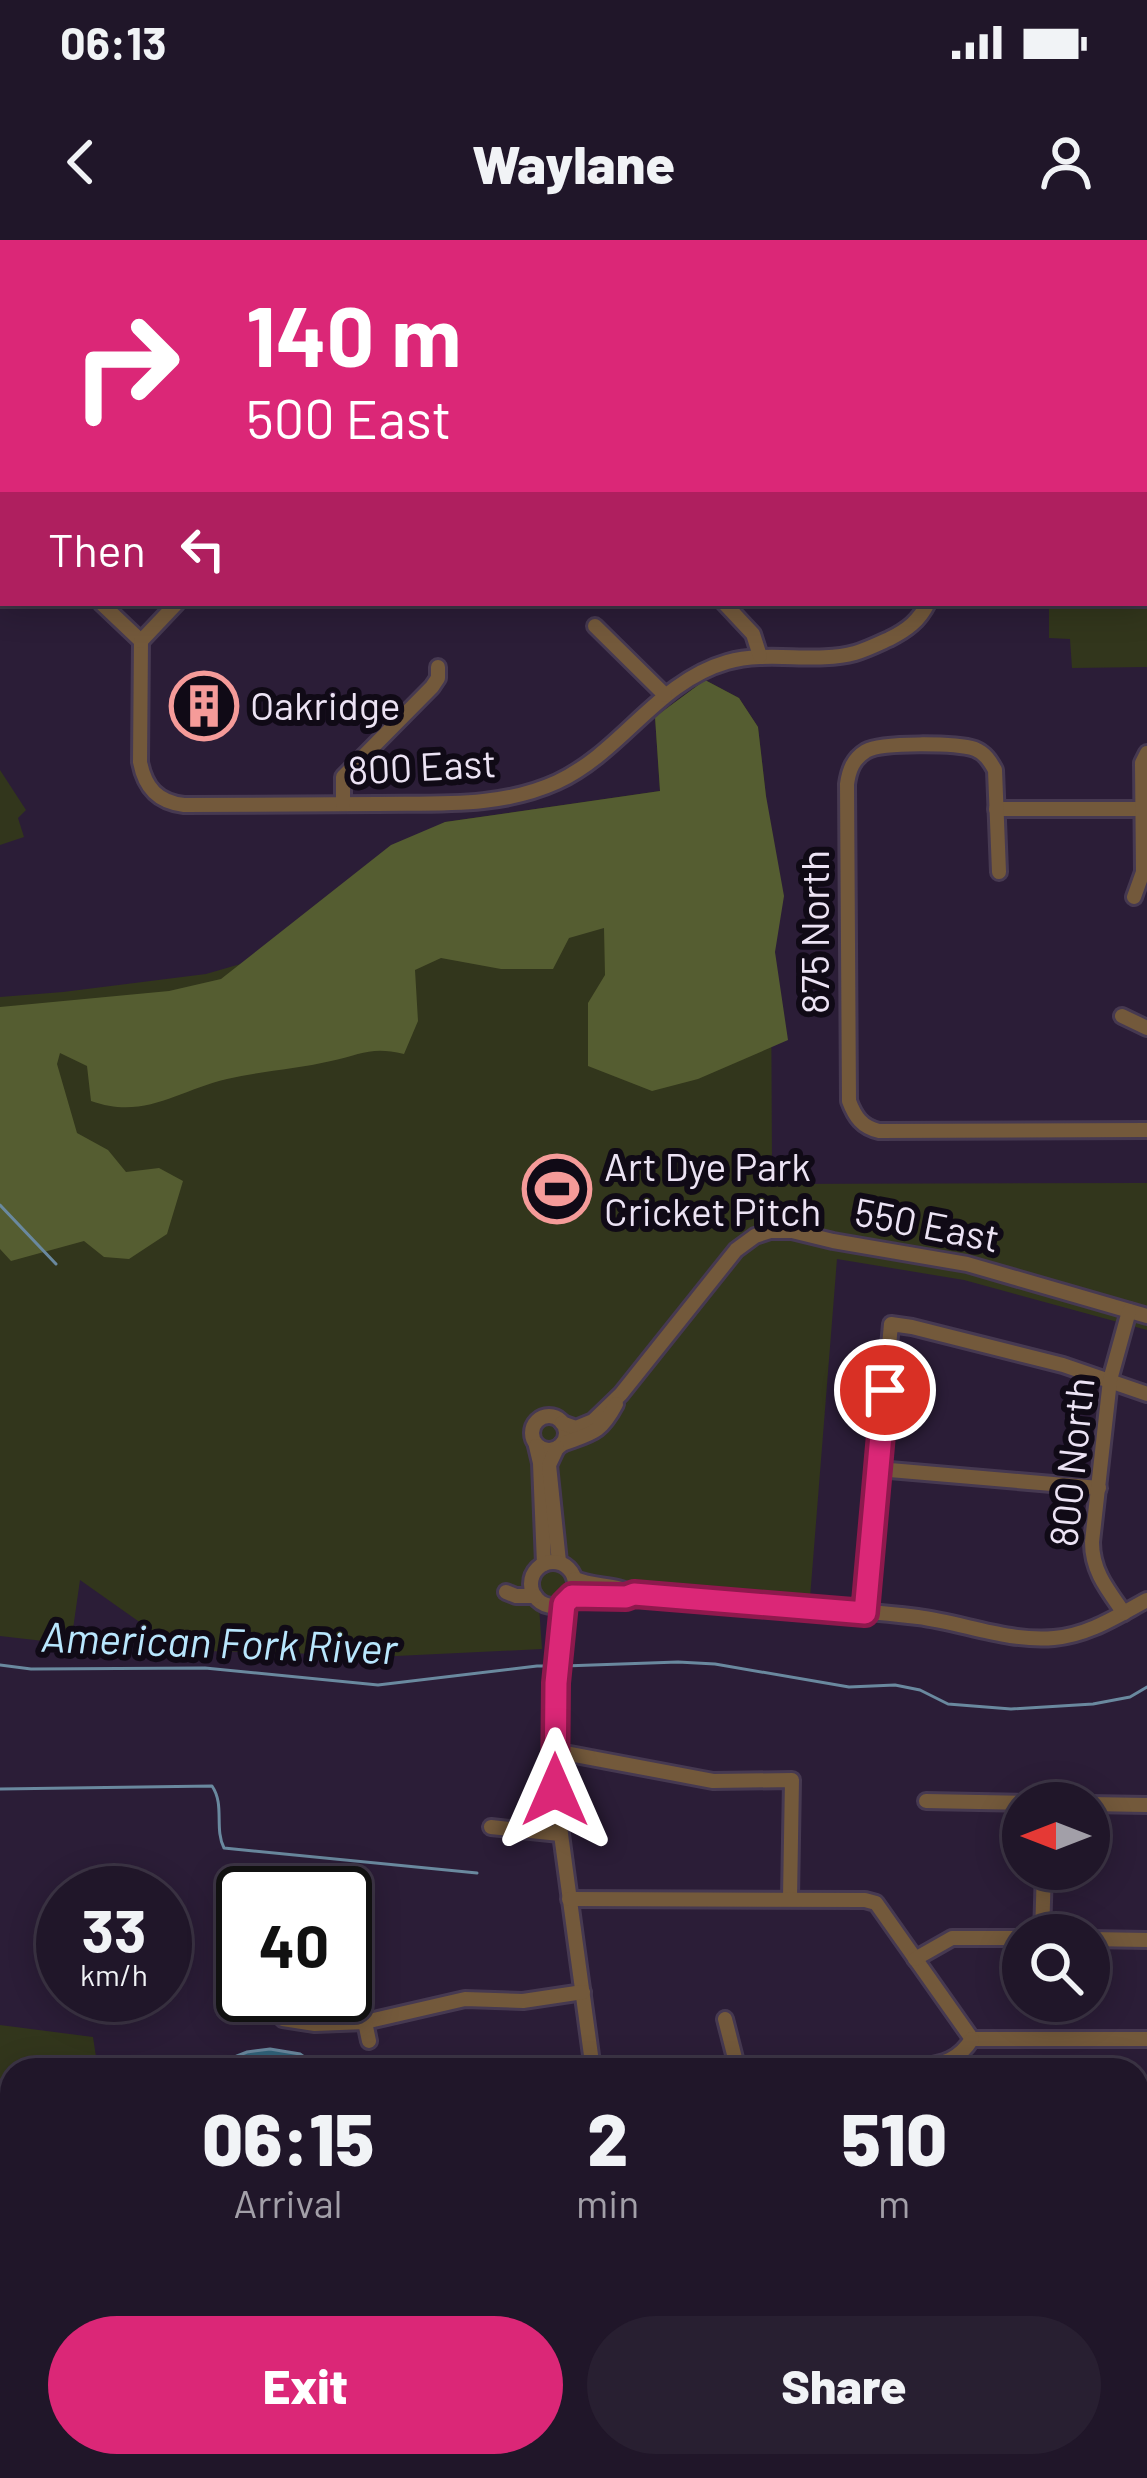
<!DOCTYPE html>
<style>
body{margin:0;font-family:Barlow,sans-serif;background:#281f31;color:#f1f3f6;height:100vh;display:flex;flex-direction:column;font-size:45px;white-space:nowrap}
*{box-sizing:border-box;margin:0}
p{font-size:39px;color:#a29fa8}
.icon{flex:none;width:66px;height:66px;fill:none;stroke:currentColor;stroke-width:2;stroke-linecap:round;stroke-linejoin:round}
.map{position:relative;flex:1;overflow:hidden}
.sheet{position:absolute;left:0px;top:1818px;width:1149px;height:420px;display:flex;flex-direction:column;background:#201629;border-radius:36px 36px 0 0;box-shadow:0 6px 30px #0003,0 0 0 3px #3d3546}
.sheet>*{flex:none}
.hud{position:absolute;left:0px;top:0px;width:1149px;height:366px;box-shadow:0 6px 30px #0003,0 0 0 3px #3d3546;background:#db2777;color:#fff;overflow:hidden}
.needle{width:78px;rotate:270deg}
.controls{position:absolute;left:1002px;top:1542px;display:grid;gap:24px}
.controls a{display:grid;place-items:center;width:108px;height:108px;border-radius:50%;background:#201629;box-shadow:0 6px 30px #0003,0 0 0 3px #3d3546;font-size:60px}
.speed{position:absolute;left:36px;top:1626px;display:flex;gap:24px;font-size:60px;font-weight:700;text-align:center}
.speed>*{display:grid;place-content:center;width:156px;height:156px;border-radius:50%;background:#201629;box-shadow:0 6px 30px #0003,0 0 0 3px #3d3546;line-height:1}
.speed small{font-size:30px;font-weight:400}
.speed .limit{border:6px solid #111;border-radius:18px;background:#fff;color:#111}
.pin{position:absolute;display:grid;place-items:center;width:102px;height:102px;color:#fff;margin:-51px;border:6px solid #fff;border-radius:50%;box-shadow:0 3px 12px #0007}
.me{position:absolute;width:132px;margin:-66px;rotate:0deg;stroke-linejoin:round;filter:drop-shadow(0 0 9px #0008)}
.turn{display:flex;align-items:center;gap:42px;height:252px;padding:0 48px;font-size:54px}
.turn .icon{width:156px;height:156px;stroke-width:2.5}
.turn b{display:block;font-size:84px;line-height:102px}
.then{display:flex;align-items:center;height:114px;padding:0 48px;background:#0003;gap:24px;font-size:45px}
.eta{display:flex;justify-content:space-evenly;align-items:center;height:204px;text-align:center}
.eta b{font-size:72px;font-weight:800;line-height:84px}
.primary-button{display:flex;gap:24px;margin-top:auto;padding:24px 48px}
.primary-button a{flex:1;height:138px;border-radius:72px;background:#db2777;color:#fff;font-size:48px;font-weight:800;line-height:138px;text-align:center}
.primary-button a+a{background:#281f31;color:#f1f3f6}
.status{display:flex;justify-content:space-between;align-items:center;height:84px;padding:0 60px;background:#201629;direction:ltr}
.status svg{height:33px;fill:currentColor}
header{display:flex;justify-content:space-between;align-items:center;height:156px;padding:0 48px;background:#201629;font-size:54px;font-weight:800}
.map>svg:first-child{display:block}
</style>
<div class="status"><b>06:13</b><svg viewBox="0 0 49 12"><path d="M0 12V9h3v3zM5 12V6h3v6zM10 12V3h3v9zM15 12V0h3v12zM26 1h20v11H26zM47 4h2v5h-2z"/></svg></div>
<header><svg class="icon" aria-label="back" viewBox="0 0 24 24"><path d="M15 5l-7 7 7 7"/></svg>Waylane<svg class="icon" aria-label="person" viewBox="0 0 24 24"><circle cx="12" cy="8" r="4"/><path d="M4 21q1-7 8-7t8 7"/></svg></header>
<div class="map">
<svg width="1147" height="2238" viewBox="0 0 1147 2238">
<rect width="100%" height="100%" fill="#2b1d37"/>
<g fill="#32361c">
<path d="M900 0H1147V427L1072 428 1070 399 1049 398V363H1146V3H897Z"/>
<path d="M705 440 739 458 758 487 766 556 771 728 772 925 776 944 1147 943V1090L964 1040 837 1019 810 1358 592 1341 539 1366 542 1409 396 1416 166 1410 155 1393 80 1340 72 1396 52 1402 0 1396V757L63 752 206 734 268 716 445 582 660 551 655 477Z"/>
<path d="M0 530 26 570 18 578 24 597 0 605Z"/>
<path d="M0 1785 93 1797 98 1830H12V2049L0 2045Z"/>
<path d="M390 2226H467L468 2238H387Z"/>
</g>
<path fill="#555d31" d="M705 440 739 458 758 487 766 556 784 656 775 712 788 800 698 839 652 851 588 826V763L605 735 604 688 569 698 553 729H501L441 718 415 730 418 781 404 814C372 806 362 814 331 821 297 829 261 831 227 839 177 851 144 880 91 861L87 826 60 813 57 824 77 893 108 910 126 932 159 928 183 941 167 994 129 1019 104 1017 84 1001 11 1021 0 1009V767L169 751 221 739 391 605 445 582 660 551 655 477Z"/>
<path fill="#32637a" stroke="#6a899f" stroke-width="3" d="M270 1809 300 1814 322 1830H228L232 1818 247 1812Z"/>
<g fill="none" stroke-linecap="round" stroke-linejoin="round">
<g stroke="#6a899f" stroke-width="3">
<path d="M0 965 56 1024"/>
<path d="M0 1425 31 1429 205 1428 378 1445 537 1426H554"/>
<path d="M564 1426 678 1422 715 1424 849 1447 895 1445 920 1450 948 1464 1011 1469 1093 1464 1130 1457 1147 1447"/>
<path d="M0 1549 212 1546C225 1565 214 1588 224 1608L477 1633"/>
</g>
<defs>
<g id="minor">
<path d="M827 0 831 3"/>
<path d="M182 3 185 0"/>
<path d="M417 3 418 0"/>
<path d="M0 184 3 181"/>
<path d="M1146 222H1147"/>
<path d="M0 265 3 268"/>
<path d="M101 363 141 401 140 522C145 548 158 562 184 565 248 565 312 564 377 564 438 563 500 568 557 542 622 512 657 442 727 422 769 410 815 424 855 413 866 410 878 404 889 399 907 390 919 381 928 363"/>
<path d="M724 363 753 394 760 416"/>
<path d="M595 386 665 455"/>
<path d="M141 401 177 363"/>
<path d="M343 564V537L432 447 438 438V427"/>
<path d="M996 569H1147"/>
<path d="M999 632 995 530C990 521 985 513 975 509 956 503 882 502 866 511 853 519 849 530 847 544L849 861C855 877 862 887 879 891L1147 890"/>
<path d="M1134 657 1143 632 1142 523 1147 513"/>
<path d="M1122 776 1147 788"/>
<circle cx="549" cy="1193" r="17"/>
<path d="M562 1183 576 1188 593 1181 621 1154 736 1010 755 996 770 991H792L833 1001 967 1024 1147 1076"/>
<path d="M562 1204C592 1193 600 1194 616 1164"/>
<path d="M536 1206 540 1223 544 1324"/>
<path d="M557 1208 549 1225 559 1322"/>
<path d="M878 1229 1099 1248"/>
<circle cx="553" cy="1344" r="22"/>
<path d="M575 1339C594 1347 616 1344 634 1354 729 1362 824 1366 918 1377 964 1383 1008 1402 1054 1398 1089 1395 1117 1376 1147 1360"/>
<path d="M506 1352 516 1356H535"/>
<path d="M564 1363 556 1443 555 1550 593 1830"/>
<path d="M865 1373 891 1084 912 1087 1063 1125 1147 1154"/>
<path d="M1124 1373C1107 1349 1092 1331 1092 1302L1110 1140 1129 1071"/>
<path d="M554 1511 713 1541 792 1540 790 1658"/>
<path d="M926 1561 1147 1565"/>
<path d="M491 1587 560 1594"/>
<path d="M569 1659 865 1660 876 1663 972 1799"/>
<path d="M1042 1695 1044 1629"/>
<path d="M1089 1699 1147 1700"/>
<path d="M915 1719 952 1698H1023"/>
<path d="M283 1779 315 1784 365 1782 465 1759 523 1761 583 1752"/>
<path d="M725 1779 738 1830"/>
<path d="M365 1782 369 1801"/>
<path d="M972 1799H1147"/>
<path d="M908 1830C936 1824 956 1825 972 1799"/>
<path d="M1137 1948 1147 1933"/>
<path d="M0 2071 12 2074"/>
<path d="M0 2144 12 2147"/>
<path d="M0 2161 12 2166"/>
<path d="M1137 2194H1147"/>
<path d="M208 2226V2238"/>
</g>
</defs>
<use href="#minor" stroke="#463951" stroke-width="20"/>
<use href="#minor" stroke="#73593b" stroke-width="14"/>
</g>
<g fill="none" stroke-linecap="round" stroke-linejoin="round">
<defs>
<path id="route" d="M555 1550 556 1443 564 1364 572 1356 626 1357 634 1354 865 1373 885 1150"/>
</defs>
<use href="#route" stroke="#8e194d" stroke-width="30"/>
<use href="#route" stroke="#db2777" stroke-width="21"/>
</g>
<defs>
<symbol id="building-ring" viewBox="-11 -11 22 22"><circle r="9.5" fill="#100a16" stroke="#f59b99" stroke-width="1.5"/><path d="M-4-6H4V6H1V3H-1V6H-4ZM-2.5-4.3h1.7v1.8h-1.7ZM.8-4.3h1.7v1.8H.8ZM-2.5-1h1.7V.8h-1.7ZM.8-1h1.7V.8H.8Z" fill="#f59b99"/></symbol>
<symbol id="stadium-ring" viewBox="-11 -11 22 22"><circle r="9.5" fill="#100a16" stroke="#f59b99" stroke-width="1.5"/><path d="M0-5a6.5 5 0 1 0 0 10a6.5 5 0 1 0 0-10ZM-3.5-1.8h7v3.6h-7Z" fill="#f59b99"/></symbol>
</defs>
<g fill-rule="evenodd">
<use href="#building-ring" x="166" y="428" width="76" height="76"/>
<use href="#stadium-ring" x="519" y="911" width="76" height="76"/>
</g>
<g text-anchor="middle" stroke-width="12" stroke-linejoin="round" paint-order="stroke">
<g font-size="39" fill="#ece3f4" stroke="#100a16" text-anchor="start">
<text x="250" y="480">Oakridge</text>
<text x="604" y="941">Art Dye Park<tspan x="604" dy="45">Cricket Pitch</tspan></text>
</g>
<g font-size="39" fill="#ece3f4" stroke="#100a16">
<text transform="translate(422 527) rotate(-3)" y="14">800 East</text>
<text transform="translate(815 692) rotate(-90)" y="14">875 North</text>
<text transform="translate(927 985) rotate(11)" y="14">550 East</text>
<text transform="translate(1072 1222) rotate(-84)" y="14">800 North</text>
</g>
<g font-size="42" font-style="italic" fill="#b9e7fe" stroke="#100a16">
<text transform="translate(219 1403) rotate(2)" y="15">American Fork River</text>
</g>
</g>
</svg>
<div class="controls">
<a><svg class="needle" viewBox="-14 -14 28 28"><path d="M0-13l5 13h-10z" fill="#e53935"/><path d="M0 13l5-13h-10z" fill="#a29fa8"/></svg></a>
<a><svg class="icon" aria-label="search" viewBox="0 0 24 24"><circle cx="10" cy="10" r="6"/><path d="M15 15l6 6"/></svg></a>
</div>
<div class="speed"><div>33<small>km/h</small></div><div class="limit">40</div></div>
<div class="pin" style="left:885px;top:1150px;background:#d93025"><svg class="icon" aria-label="arrive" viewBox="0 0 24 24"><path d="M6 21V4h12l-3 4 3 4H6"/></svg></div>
<svg class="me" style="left:555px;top:1550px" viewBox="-20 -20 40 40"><path d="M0-17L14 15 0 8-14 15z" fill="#db2777" stroke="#fff" stroke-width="4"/></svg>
<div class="hud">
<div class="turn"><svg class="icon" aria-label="right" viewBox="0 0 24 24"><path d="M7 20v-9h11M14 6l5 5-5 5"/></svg><div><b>140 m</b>500 East</div></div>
<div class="then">Then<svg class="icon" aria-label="left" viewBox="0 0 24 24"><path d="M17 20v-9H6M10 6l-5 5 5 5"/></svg></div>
</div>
<section class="sheet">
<div class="eta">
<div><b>06:15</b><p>Arrival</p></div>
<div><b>2</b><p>min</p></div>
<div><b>510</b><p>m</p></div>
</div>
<div class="primary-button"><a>Exit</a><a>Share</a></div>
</section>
</div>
